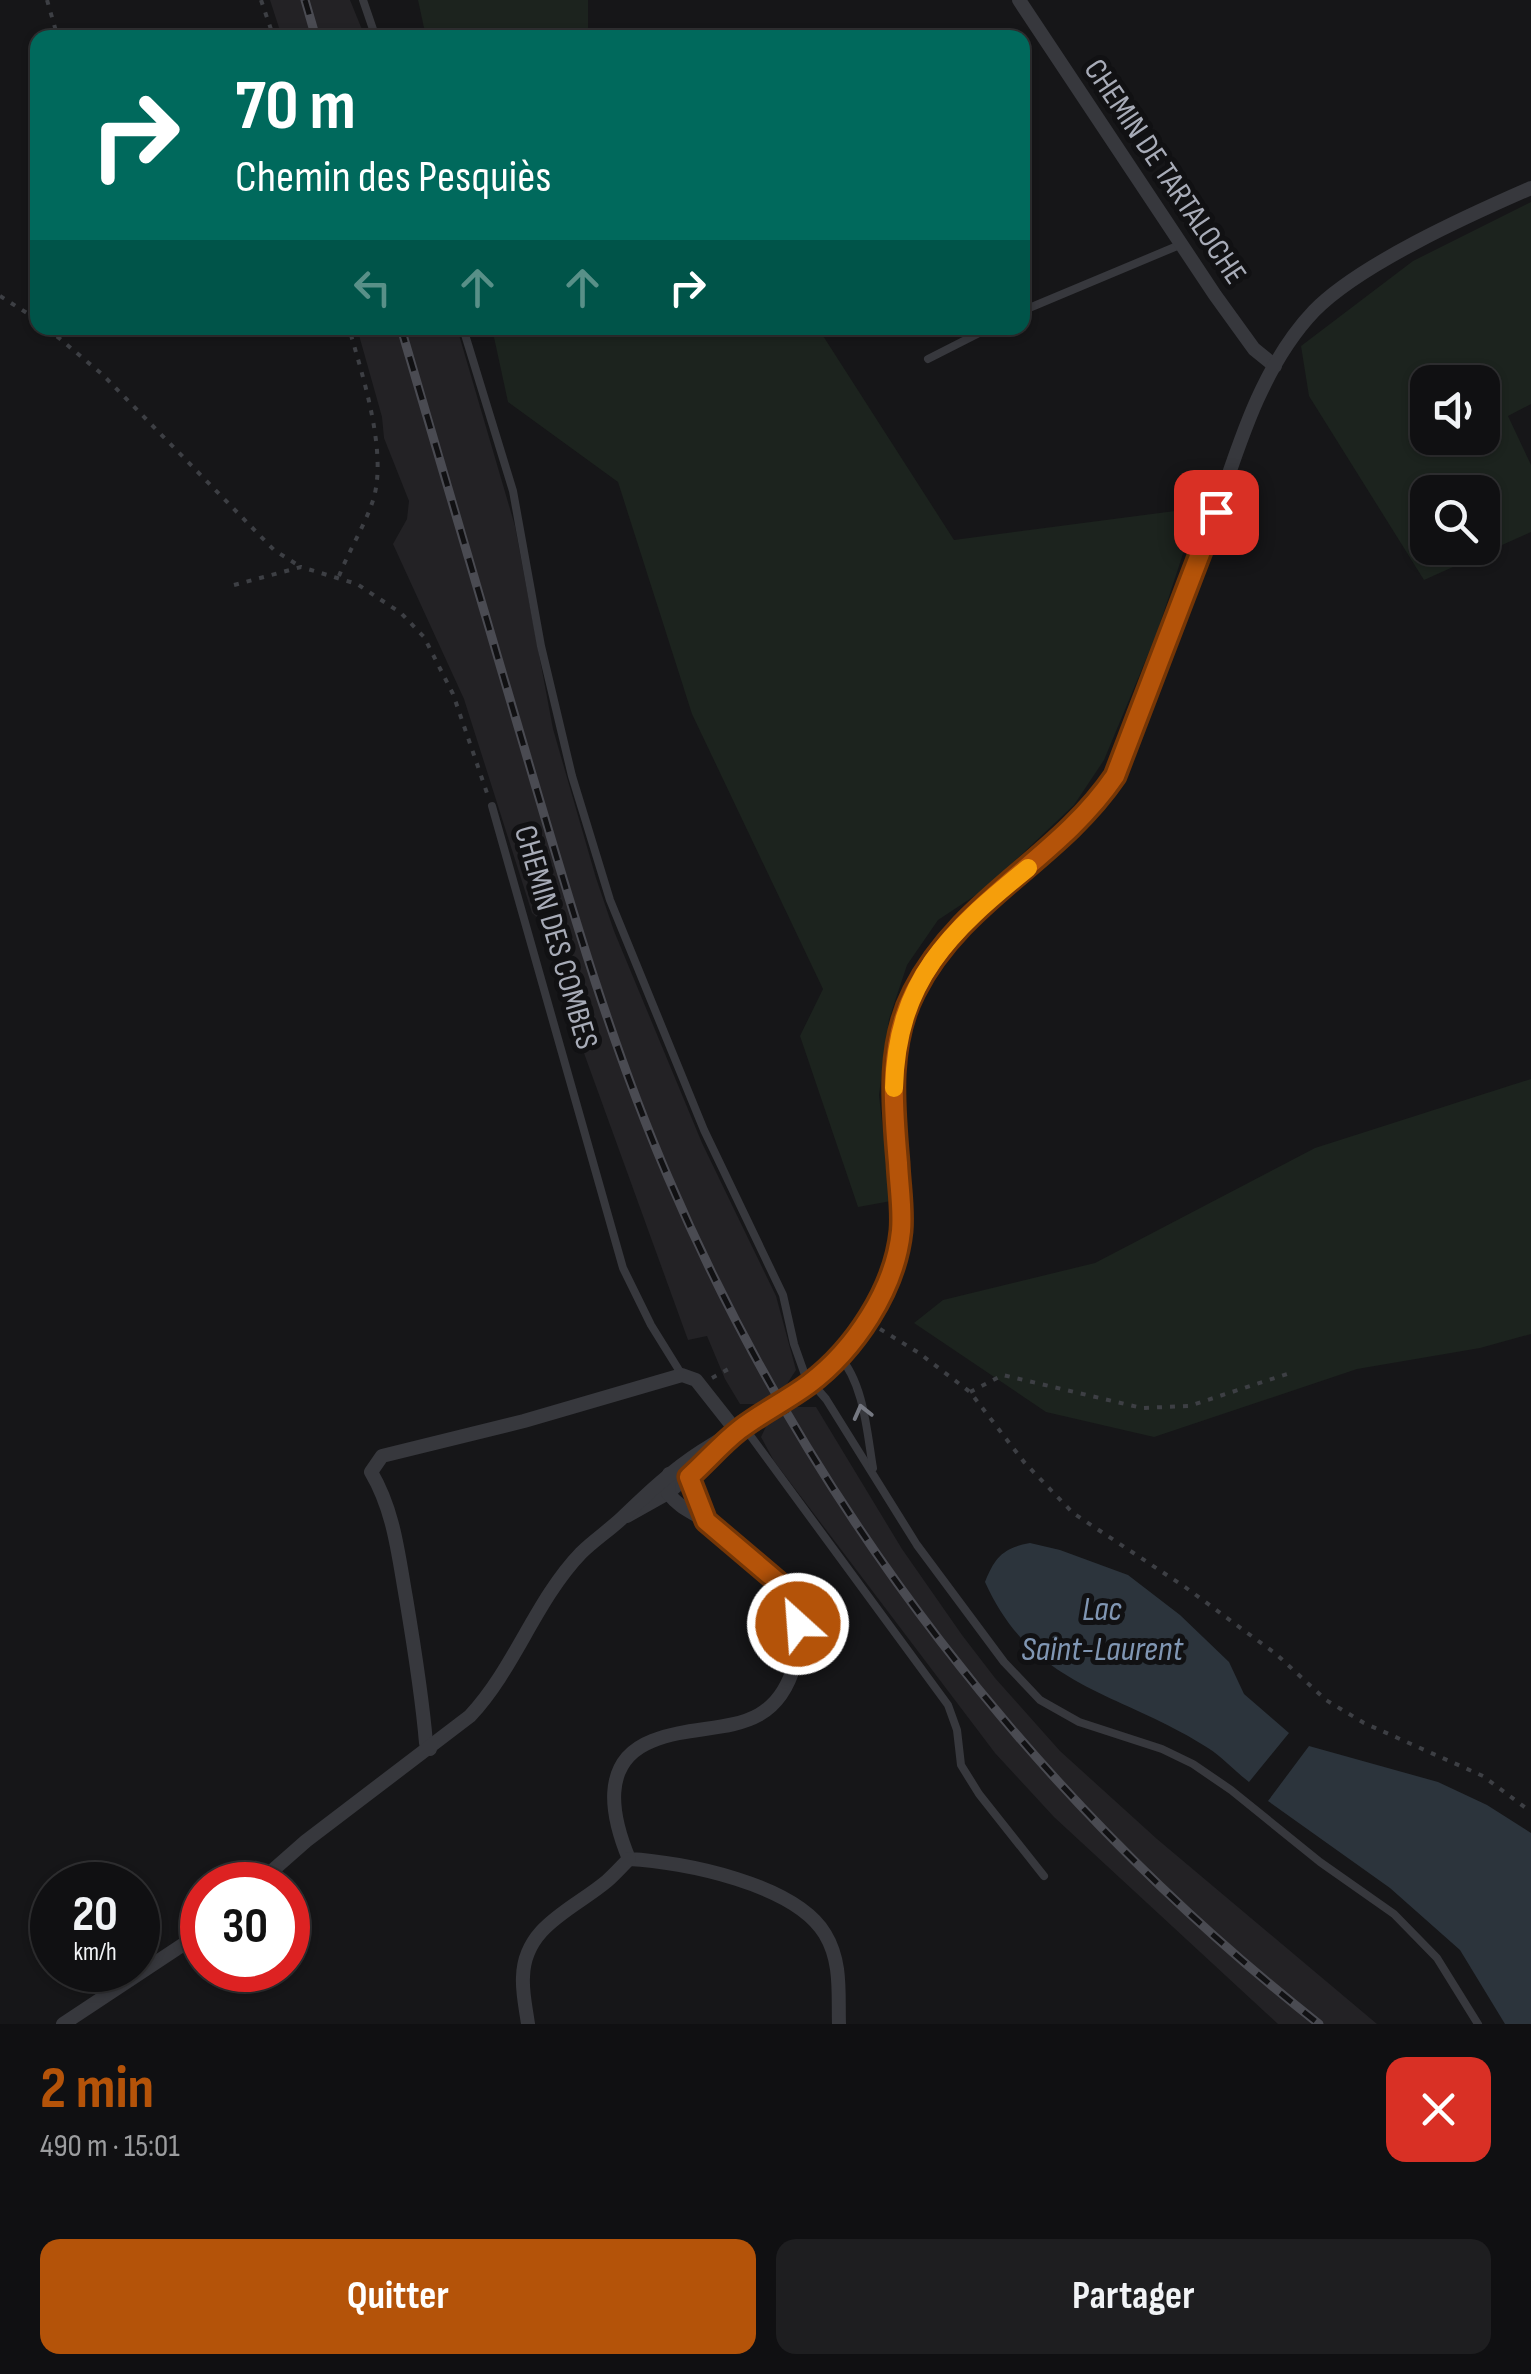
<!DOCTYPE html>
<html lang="fr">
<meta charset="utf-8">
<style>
body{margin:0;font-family:"Sofia Sans Condensed",sans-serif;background:#1e1e20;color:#f1f3f6;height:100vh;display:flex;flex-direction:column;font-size:38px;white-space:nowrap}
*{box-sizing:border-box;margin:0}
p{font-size:32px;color:#9c9d9f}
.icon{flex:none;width:55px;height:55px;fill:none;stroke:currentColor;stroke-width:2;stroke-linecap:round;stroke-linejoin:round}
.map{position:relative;height:2024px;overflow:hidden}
.sheet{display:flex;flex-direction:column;background:#101012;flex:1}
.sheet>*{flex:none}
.banner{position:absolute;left:30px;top:30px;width:1000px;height:305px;border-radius:20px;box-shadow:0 2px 8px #0004,0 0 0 2px #303032;background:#00695c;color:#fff;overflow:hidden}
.tools{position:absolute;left:1410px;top:365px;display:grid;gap:20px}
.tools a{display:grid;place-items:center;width:90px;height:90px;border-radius:20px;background:#101012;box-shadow:0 2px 8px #0004,0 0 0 2px #303032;font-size:50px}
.speed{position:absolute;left:30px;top:1862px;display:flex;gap:20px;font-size:50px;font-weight:700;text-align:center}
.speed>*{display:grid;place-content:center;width:130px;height:130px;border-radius:50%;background:#101012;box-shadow:0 2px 8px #0004,0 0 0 2px #303032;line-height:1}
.speed small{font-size:25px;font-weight:400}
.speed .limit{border:15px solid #d22;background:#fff;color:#111}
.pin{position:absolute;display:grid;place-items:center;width:85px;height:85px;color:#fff;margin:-42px;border-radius:20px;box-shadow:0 5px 15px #0006}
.me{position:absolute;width:110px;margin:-55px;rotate:334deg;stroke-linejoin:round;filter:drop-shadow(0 0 8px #0008)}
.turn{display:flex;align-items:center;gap:35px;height:210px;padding:0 40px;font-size:45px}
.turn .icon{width:130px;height:130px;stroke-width:2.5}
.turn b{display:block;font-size:70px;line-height:85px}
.lanes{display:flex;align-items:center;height:95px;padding:0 40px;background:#0003;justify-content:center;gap:50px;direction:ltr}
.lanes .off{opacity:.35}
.round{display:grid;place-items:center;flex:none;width:105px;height:105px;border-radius:20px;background:#1e1e20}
.overview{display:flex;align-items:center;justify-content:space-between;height:170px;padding:0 40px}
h1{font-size:60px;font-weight:700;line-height:75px;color:#b45309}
.button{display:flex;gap:20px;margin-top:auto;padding:20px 40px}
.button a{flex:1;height:115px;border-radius:20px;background:#b45309;color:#fff;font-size:40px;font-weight:700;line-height:115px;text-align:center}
.button a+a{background:#1e1e20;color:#f1f3f6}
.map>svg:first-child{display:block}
</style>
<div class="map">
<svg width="1531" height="2024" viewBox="0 0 1531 2024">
<rect width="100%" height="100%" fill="#161618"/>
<g fill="#232225">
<path d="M270 0H350L365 37H282Z"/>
<path d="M357 328H457L515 526 553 729 596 878 614 931 702 1143 776 1296 796 1370 783 1390 760 1404H740L725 1379 707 1336 688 1340 568 1009 543 923 532 913 464 699 393 544 407 519 409 501 384 438 382 417Z"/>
<path d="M793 1407H816L902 1549 962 1635 995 1678 1060 1751 1157 1839 1377 2024H1278L1054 1817 995 1753 774 1461 761 1437 769 1420Z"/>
</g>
<g fill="#1c231e" fill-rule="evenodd">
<path d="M418 0H588V37H426Z"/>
<path d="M1531 202V404L1508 416 1531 465V532L1424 580 1309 396 1301 346 1413 261ZM1428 382H1482V438H1428ZM1482 492V548H1428V492Z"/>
<path d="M492 328H818L954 540 1198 508 1157 633 1104 760 1074 805 985 889 938 920 907 965 889 1019 879 1095 891 1201 858 1207 800 1036 823 989 692 714 618 482 508 402Z"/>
<path d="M1531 1079V1334L1480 1348 1357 1369 1154 1437 1046 1412 914 1323 943 1300 1095 1263 1315 1148Z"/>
</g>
<g fill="#2c343c">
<path d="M1030 1543 1060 1550 1128 1575 1180 1615 1229 1662 1244 1694 1289 1733 1249 1782C1235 1771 1222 1757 1208 1748 1120 1691 1034 1690 985 1582 995 1557 1003 1548 1030 1543Z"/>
<path d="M1309 1746 1438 1782 1487 1805 1531 1833V2024H1505L1460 1950 1390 1888 1268 1801Z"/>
</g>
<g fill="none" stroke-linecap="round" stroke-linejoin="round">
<g stroke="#3d3f44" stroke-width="4" stroke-dasharray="5 8" stroke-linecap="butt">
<path d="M47 0 58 38"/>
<path d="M261 0 274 38"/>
<path d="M0 296 38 320"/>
<path d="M47 328 103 375 274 550 301 567"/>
<path d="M339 576C349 550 366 524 374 497 387 449 362 374 349 328"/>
<path d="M234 585 301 567 357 584 401 613 424 637 453 694 488 796"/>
<path d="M880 1329 919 1353 970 1392 1024 1462 1073 1513 1185 1587 1276 1654 1326 1700 1364 1723 1483 1776 1531 1812"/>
<path d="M712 1378 734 1366"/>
<path d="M970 1392 1003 1375 1142 1408 1189 1406 1287 1374"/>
</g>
<g stroke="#37383d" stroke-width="8">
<path d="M363 0 376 38"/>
<path d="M1022 311 1182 244"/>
<path d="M463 328 513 491 541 646 572 776 610 900 704 1130 783 1295 794 1344 805 1375 826 1399 917 1545 1004 1662 1040 1700 1079 1722 1162 1749 1193 1764 1231 1790 1320 1862 1394 1914 1437 1958 1478 2024"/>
<path d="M928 359 989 328"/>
<path d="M492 806 623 1268 651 1325 682 1375"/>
<path d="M839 1356C864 1383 867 1433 873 1468"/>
<path d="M744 1427 948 1705 957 1730 961 1765 979 1794 1044 1876"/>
</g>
<g stroke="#37383d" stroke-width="14">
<path d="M1019 0 1215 295 1254 349 1275 366"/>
<path d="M627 1516 668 1493 726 1443"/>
<path d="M706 1521 693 1482 689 1477 669 1474 668 1493C679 1507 690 1511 704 1520 728 1534 774 1573 788 1596 799 1616 801 1640 795 1663 773 1743 709 1718 652 1741 599 1762 612 1818 629 1859 684 1862 795 1884 825 1934 842 1962 838 1993 839 2024"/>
<path d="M430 1749 426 1743C422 1694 414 1646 406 1598 398 1553 394 1511 371 1472L382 1456 524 1421 682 1375 696 1380 737 1432"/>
<path d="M256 1885 306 1841 470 1716C515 1668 535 1601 581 1553 593 1541 608 1531 621 1519 647 1494 671 1471 702 1451 762 1412 826 1383 866 1321 935 1214 869 1130 901 1026 935 910 1051 871 1115 776 1145 701 1175 626 1203 550 1232 470 1254 374 1314 311 1360 264 1469 215 1531 188"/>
<path d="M63 2024 202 1932"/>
<path d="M528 2024C526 2009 522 1992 523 1977 524 1926 574 1909 607 1881 615 1874 622 1866 629 1859"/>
</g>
<defs>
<g id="rail">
<path d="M305 0 316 38"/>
<path d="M401 328C445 476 488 625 532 774 572 910 612 1047 668 1177 810 1509 1036 1801 1319 2024"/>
</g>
</defs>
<use href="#rail" stroke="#4a4b52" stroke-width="9"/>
<use href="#rail" stroke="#111113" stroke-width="5" stroke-dasharray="15" stroke-linecap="butt"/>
</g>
<defs><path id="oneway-chevron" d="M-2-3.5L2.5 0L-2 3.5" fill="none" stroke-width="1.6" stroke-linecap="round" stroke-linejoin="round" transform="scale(2.5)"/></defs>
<use stroke="#757881" href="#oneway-chevron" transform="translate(862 1412) rotate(-104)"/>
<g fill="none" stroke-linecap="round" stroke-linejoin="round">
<defs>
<path id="route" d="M798 1624 794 1608 778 1582 706 1521 689 1477C706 1462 721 1444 739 1430 761 1413 786 1401 809 1384 854 1350 895 1290 901 1231 903 1209 899 1186 898 1163 893 1105 887 1045 914 992 961 899 1057 861 1115 776L1216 512"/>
</defs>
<use href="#route" stroke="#753606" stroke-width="25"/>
<use href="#route" stroke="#b45309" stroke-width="18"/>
<path stroke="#f59e0b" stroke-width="18" d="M894 1088C897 980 949 932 1028 868"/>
</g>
<g text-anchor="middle" stroke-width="10" stroke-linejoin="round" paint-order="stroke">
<g font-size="32" fill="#a8acb8" stroke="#111113">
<text transform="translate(1166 171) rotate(56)" y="11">CHEMIN DE TARTALOCHE</text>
<text transform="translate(557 937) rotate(74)" y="11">CHEMIN DES COMBES</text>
</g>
<g font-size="35" font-style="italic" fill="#8096b3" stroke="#111113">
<text x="1102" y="1620">Lac<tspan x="1102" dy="40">Saint-Laurent</tspan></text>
</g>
</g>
</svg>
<div class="tools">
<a><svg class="icon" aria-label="sound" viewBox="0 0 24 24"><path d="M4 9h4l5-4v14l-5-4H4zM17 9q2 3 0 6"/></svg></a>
<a><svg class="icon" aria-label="search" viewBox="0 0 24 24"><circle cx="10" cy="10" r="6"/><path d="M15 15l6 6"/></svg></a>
</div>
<div class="speed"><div>20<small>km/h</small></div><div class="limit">30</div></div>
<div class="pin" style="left:1216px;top:512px;background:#d93025"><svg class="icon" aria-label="arrive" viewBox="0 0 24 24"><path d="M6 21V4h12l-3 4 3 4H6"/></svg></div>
<svg class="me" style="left:798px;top:1624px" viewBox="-20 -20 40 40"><circle r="17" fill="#b45309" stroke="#fff" stroke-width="3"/><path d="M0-11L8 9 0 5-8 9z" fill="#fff"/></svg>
<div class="banner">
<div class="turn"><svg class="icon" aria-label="right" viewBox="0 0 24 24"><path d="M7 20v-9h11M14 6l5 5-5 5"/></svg><div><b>70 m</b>Chemin des Pesquiès</div></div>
<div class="lanes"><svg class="icon off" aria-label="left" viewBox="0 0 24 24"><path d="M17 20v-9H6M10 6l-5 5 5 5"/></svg><svg class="icon off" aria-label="ahead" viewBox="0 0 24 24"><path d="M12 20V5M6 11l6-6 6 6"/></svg><svg class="icon off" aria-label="ahead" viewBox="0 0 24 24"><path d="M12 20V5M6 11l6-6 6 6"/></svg><svg class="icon" aria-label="right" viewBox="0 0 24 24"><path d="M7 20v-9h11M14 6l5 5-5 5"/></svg></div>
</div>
</div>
<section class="sheet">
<div class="overview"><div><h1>2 min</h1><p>490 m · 15:01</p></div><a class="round" style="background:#d93025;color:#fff"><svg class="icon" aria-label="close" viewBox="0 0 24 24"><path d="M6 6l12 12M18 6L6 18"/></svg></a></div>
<div class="button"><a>Quitter</a><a>Partager</a></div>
</section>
